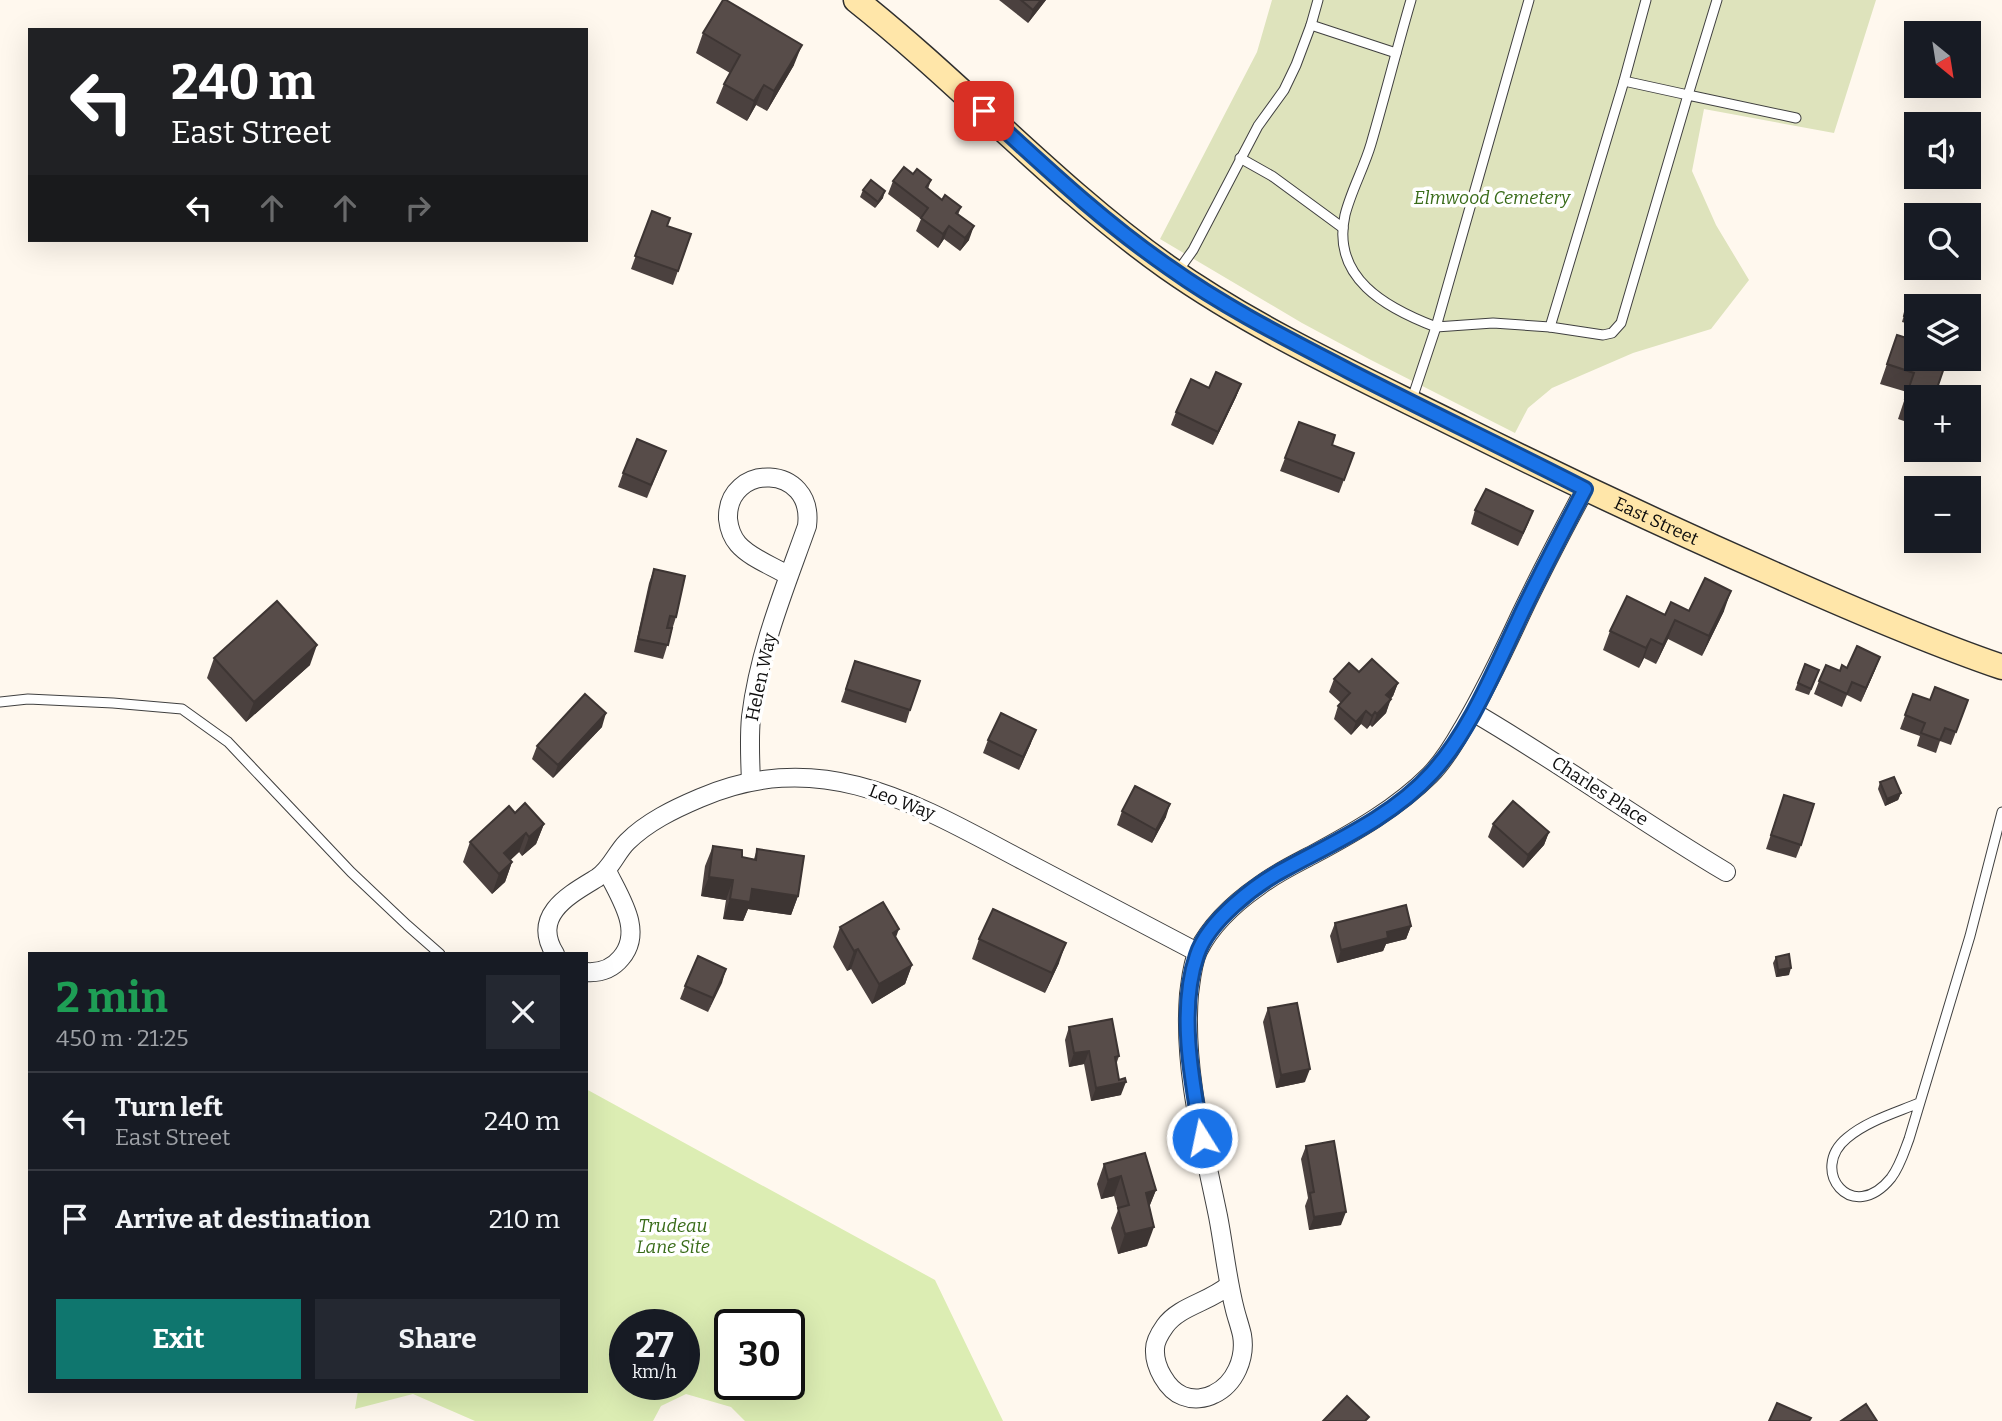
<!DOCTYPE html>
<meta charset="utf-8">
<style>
body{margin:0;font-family:Bitter,serif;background:#242831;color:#f1f3f6;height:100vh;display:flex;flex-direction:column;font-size:26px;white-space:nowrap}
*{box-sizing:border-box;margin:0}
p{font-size:23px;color:#9ea1a6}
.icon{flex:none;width:38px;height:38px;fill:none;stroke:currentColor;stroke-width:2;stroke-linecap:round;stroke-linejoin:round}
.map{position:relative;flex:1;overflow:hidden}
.details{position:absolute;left:28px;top:952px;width:560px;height:441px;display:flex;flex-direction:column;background:#171b24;border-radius:0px;box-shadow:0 7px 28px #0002}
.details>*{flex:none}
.hud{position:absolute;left:28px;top:28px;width:560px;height:214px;border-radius:0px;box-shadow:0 7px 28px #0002;background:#202124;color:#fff;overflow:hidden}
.needle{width:46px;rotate:150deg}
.tools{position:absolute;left:1904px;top:21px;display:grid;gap:14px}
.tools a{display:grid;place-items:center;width:77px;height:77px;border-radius:0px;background:#171b24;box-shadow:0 7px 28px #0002;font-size:35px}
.speed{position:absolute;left:609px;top:1309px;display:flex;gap:14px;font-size:35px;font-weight:700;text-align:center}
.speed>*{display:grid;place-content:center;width:91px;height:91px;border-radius:50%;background:#171b24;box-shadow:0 7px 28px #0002;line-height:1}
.speed small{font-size:18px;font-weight:400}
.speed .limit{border:4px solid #111;border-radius:10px;background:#fff;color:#111}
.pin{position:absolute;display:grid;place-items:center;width:60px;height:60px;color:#fff;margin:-30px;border-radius:14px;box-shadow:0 4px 10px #0006}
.me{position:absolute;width:77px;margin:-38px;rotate:350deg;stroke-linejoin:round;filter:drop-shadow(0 0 5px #0008)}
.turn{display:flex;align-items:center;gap:24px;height:147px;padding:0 28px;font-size:32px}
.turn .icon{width:91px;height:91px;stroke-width:2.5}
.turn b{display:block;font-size:49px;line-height:60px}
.lanes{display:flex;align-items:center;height:66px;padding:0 28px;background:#0003;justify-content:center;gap:35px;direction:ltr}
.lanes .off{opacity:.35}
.round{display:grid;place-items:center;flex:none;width:74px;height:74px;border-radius:0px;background:#242831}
.overview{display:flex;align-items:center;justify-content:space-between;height:119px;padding:0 28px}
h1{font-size:42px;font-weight:700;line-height:52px;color:#1e9e55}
.button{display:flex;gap:14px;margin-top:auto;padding:14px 28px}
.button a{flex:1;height:80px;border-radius:0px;background:#0f766e;color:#fff;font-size:28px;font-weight:700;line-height:80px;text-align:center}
.button a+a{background:#242831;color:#f1f3f6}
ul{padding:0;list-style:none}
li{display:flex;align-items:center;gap:21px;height:98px;padding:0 28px;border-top:2px solid #363941}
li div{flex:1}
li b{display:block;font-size:26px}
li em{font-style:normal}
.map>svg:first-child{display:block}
</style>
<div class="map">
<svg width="2002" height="1421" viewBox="0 0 2002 1421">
<rect width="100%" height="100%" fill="#fff8ee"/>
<path fill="#dcedb3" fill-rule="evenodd" d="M586 1089 935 1280 1003 1421H745L731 1407 686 1394 661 1406 653 1421H475L413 1394 355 1409 358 1391H586ZM625 1325H684V1384H625ZM730 1325H789V1384H730Z"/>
<path fill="#dee3bc" d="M1272 0H1876L1834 133 1704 109 1692 171 1716 225 1749 280 1711 329 1633 353 1552 388 1528 408 1515 433 1369 359 1302 323 1160 239 1257 52Z"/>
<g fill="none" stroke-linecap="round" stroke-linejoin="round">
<defs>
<g id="lane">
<path d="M1411 0C1397 48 1385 96 1371 144 1364 168 1351 191 1345 215 1331 278 1386 308 1436 327L1411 402"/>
<path d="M1529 0 1436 327 1493 323 1550 327 1603 335 1612 333 1621 323 1688 95 1796 118"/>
<path d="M1311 25 1396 53"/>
<path d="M1624 81 1688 95 1717 0"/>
<path d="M1240 158 1272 176 1343 228"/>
<path d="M1178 271 1193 250 1258 126 1284 90 1296 65 1311 25 1318 0"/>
<path d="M1550 327 1624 81 1646 0"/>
<path d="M0 702 28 699 113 703 182 709 228 742 351 872 407 925 440 954"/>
<path d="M1919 1103C1895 1113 1867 1121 1847 1138 1808 1170 1852 1226 1891 1178 1900 1166 1904 1152 1909 1139L1970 936 2002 812"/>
</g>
<g id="street">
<path d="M1473 712C1559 762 1640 821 1726 872"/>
<path d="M751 781C750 760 749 738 751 717 759 650 785 588 807 526 815 463 726 462 728 519 729 528 732 537 738 544 750 558 773 566 789 576"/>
<path d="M555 954C531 915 569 895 597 878 611 869 616 853 627 842 647 822 674 809 700 798 822 745 918 805 1024 861 1082 891 1139 922 1197 952"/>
<path d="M586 972C599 973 612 969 621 958 644 931 620 898 607 871"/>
<path d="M1229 1285C1210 1302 1179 1306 1165 1326 1160 1333 1155 1341 1155 1349 1154 1366 1167 1390 1183 1396 1193 1400 1205 1399 1214 1394 1235 1384 1246 1358 1242 1335 1240 1326 1237 1318 1235 1310 1227 1279 1224 1247 1218 1216 1203 1143 1183 1069 1189 994 1191 980 1192 964 1198 951 1211 925 1236 902 1259 886 1276 873 1295 864 1314 854 1355 832 1397 808 1430 775 1443 762 1454 744 1463 728 1485 691 1503 653 1521 614 1541 572 1563 530 1585 489"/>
</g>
<g id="secondary">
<path id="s1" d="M856 0C963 85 1056 188 1167 267 1258 331 1362 378 1462 428 1566 480 1671 529 1778 576 1852 609 1926 641 2002 667"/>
</g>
</defs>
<use href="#lane" stroke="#404040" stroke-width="11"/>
<use href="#street" stroke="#404040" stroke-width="20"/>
<use href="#secondary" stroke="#2f2f2f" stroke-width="27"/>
<use href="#lane" stroke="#fff" stroke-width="9"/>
<use href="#street" stroke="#fff" stroke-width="18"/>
<use href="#secondary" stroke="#ffe6a9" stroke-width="24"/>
</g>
<g fill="#4b413f">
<path d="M999 0H1046L1028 23Z"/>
<path d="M703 33 794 65 767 111 756 105 747 121 716 103 724 84 730 73 696 53Z"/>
<path d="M931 180 928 189 942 200 961 207 958 215 969 240 960 251 944 239 938 248 916 231 921 219 888 194 893 181Z"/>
<path d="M863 190 883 198 875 208 860 197Z"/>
<path d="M652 211 667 226 691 234 673 285 631 269Z"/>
<path d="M1907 304 1916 307V326L1902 322Z"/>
<path d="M1897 335 1916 341V425L1898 419 1907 392 1880 384Z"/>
<path d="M1241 384 1236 397 1213 445 1171 425 1176 412 1209 388Z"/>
<path d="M1299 422 1332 445 1354 453 1339 493 1280 471Z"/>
<path d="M661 464 647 498 618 487 623 473Z"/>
<path d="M1475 510 1533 511 1518 546 1471 524Z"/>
<path d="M654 569 676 617 663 659 634 652 649 583Z"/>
<path d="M1689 611H1724L1702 656 1668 639 1656 664 1644 658 1639 668 1603 650 1610 631 1665 615Z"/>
<path d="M1880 657 1875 670 1861 702 1847 695 1842 707 1814 694 1819 681 1847 668Z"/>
<path d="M214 658 310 665 246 722 207 678Z"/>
<path d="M855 661 910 710 906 723 841 702Z"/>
<path d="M1805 664 1819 670 1809 695 1795 690Z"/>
<path d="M1359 672 1398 683 1393 696 1390 699 1386 713 1372 727 1370 725 1367 729 1361 724 1351 735 1334 719 1338 706 1341 703 1329 692 1334 679Z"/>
<path d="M1913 694 1930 700H1968L1951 745 1940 741 1936 753 1917 746 1920 736 1900 729Z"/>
<path d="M602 727 553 778 532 759 537 746Z"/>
<path d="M988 740 1031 743 1019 770 983 753Z"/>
<path d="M1880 782 1901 793 1898 800 1885 806 1878 789Z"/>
<path d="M1784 795 1801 845 1796 858 1766 849Z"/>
<path d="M1122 811 1166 817 1152 843 1117 825Z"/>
<path d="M515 813 544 824 536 844 522 856 519 852 510 860 512 862 505 882 492 894 463 862 470 842Z"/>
<path d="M1493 824 1549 832 1544 845 1523 868 1488 837Z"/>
<path d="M713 846 742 857 754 859 757 849 798 896 791 915 748 909 743 921 723 919 726 900 701 896 705 866Z"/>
<path d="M1335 923 1411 926 1406 939 1386 944 1383 951 1337 963 1330 936Z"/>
<path d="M840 927 912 965 905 984 872 1004 851 969 847 971 833 947Z"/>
<path d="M979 939 1059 963 1045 993 972 959Z"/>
<path d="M1776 957 1789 975 1776 977 1773 963Z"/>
<path d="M726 969 708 1012 680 999 685 986Z"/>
<path d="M1268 1008 1305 1082 1276 1088 1263 1022Z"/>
<path d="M1069 1027 1119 1056 1116 1065 1121 1095 1091 1101 1084 1064 1069 1067 1065 1040Z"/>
<path d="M1306 1146 1341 1225 1309 1230 1305 1206 1308 1198 1301 1159Z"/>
<path d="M1104 1164 1156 1190 1149 1207 1147 1246 1118 1254 1111 1228 1118 1210 1114 1196 1101 1199 1097 1184Z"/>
</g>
<g fill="#3d3533">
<path d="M1041 0H1046L1028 23 1033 10Z"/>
<path d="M802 45 794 65 767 111 774 91Z"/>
<path d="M764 85 756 105 747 121 754 101Z"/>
<path d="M885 191 883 198 875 208 878 202Z"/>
<path d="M949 226 944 239 938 248 943 234Z"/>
<path d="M974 226 969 240 960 251 965 238Z"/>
<path d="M1241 384 1236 397 1213 445 1218 432Z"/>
<path d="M1533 511 1528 524 1518 546 1523 533Z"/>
<path d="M1731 591 1724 611 1702 656 1709 636Z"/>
<path d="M1675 620 1668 639 1656 664 1663 645Z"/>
<path d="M1651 639 1644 658 1639 668 1646 648Z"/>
<path d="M317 645 310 665 246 722 254 702Z"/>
<path d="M1880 657 1875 670 1861 702 1866 688Z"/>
<path d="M1398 683 1393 696 1382 709 1386 695Z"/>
<path d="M1391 699 1386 713 1372 727 1377 714Z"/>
<path d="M1366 711 1361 724 1351 735 1356 722Z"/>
<path d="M1375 712 1370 725 1367 729 1372 716Z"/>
<path d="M606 713 602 727 553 778 558 765Z"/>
<path d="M1036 730 1031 743 1019 770 1023 757Z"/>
<path d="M1901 793 1898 800 1885 806 1887 799Z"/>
<path d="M1170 804 1166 817 1152 843 1156 830Z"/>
<path d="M544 824 536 844 522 856 529 837Z"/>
<path d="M1549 832 1544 845 1523 868 1528 855Z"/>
<path d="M526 833 519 852 497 873 504 853Z"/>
<path d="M512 862 505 882 492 894 499 874Z"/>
<path d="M709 877 733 880 726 900 701 896Z"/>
<path d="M752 889 798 896 791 915 748 909 743 921 723 919 730 899Z"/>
<path d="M1411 926 1406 939 1386 944 1383 951 1337 963 1341 950 1387 932Z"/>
<path d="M899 929 892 948 893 933Z"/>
<path d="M1066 943 1059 963 1045 993 1052 973Z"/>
<path d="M858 949 851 969 847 971 854 951Z"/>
<path d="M912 965 905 984 872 1004 879 984Z"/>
<path d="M1791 968 1789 975 1776 977 1778 970Z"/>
<path d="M726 969 722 983 708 1012 713 998Z"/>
<path d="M1089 1051 1084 1064 1069 1067 1074 1053Z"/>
<path d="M1310 1069 1305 1082 1276 1088 1281 1075Z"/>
<path d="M1126 1082 1121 1095 1091 1101 1096 1088Z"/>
<path d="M1121 1176 1114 1196 1101 1199 1108 1180Z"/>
<path d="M1156 1190 1148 1210 1146 1193Z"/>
<path d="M1346 1212 1341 1225 1309 1230 1314 1217Z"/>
<path d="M1154 1227 1147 1246 1118 1254 1125 1234Z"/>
</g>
<g fill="#574c49" stroke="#3d3533" stroke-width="2">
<path d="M723 0H726L802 45 774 91 764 85 754 101 724 84 740 55 703 33Z"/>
<path d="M1021 0H1041L1033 10Z"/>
<path d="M904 167 913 174 917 169 931 180 926 187 942 200 945 195 961 207 956 213 974 226 965 238 949 226 943 234 921 218 928 208 893 181Z"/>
<path d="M871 180 885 191 878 202 863 190Z"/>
<path d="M652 211 670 218 667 226 691 234 678 271 635 256Z"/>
<path d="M1907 304 1916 307V319L1904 316Z"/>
<path d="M1897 335 1916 341V359H1947L1934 397H1916V403L1905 399 1914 373 1887 364Z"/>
<path d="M1216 372 1241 384 1218 432 1176 412 1191 379 1209 388Z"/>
<path d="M1299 422 1335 435 1332 445 1354 453 1344 480 1285 458Z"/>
<path d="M637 439 666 451 651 485 623 473Z"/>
<path d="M1486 489 1533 511 1523 533 1475 510Z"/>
<path d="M654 569 685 576 676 617 670 616 667 628H672L668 645 638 639Z"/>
<path d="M1705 578 1731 591 1709 636 1675 620 1663 645 1651 639 1646 648 1610 631 1627 596 1665 615 1671 602 1689 611Z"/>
<path d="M277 601 317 645 254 702 214 658Z"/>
<path d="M1857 646 1880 657 1866 688 1852 682 1847 694 1819 681 1826 665 1840 671 1842 665 1847 668Z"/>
<path d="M1372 659 1398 683 1386 695 1391 699 1377 714 1375 712 1372 716 1366 711 1356 722 1338 706 1350 693 1334 679 1349 663 1359 672Z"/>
<path d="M855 661 920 681 910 710 846 689Z"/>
<path d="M1805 664 1819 670 1811 689 1798 683Z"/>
<path d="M1935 687 1968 700 1956 732 1945 728 1940 740 1921 733 1925 723 1905 715 1913 694 1930 700Z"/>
<path d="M585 694 606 713 558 765 537 746Z"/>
<path d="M1001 713 1036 730 1023 757 988 740Z"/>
<path d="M1894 777 1901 793 1887 799 1880 782Z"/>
<path d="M1135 786 1170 804 1156 830 1122 811Z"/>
<path d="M1784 795 1814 804 1801 845 1771 835Z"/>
<path d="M1513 801 1549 832 1528 855 1493 824Z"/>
<path d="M525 803 544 824 529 837 526 833 504 853 512 862 499 874 470 842 509 806 515 813Z"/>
<path d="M713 846 742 850V857L756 860 757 849 804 856 798 896 752 889 750 902 730 899 733 880 709 877Z"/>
<path d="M883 902 899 929 893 933 912 965 879 984 858 949 854 951 840 927Z"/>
<path d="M1406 905 1411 926 1387 932 1388 938 1341 950 1335 923Z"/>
<path d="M993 909 1066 943 1052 973 979 939Z"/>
<path d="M1789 954 1791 968 1778 970 1776 957Z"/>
<path d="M698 956 726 969 713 998 685 986Z"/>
<path d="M1297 1003 1310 1069 1281 1075 1268 1008Z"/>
<path d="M1112 1019 1119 1056 1115 1057 1119 1080 1125 1078 1126 1082 1096 1088 1089 1051 1074 1053 1069 1027Z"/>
<path d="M1334 1141 1346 1212 1314 1217 1310 1193 1314 1192 1306 1146Z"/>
<path d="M1145 1153 1156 1190 1146 1193 1154 1227 1125 1234 1118 1208 1129 1205 1121 1176 1108 1180 1104 1164Z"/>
<path d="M1347 1396 1369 1417 1365 1421H1323Z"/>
<path d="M1777 1403 1811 1418 1809 1421H1769Z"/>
<path d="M1866 1404 1877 1421H1841Z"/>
</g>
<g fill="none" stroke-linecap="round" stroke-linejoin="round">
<defs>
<path id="route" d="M984 111C1044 166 1103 222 1170 268 1226 308 1288 339 1349 371 1427 411 1507 449 1585 489 1562 533 1539 576 1518 621 1494 671 1470 731 1432 773 1393 816 1337 841 1287 868 1256 884 1208 921 1197 955 1178 1010 1192 1082 1202 1138"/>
</defs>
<use href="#route" stroke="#114b97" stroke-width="18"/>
<use href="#route" stroke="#1a73e8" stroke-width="12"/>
</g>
<g text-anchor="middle" stroke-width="7" stroke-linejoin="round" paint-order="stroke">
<g font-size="18" font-style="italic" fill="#386b18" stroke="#fff">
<text x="1492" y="204">Elmwood Cemetery</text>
<text x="673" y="1232">Trudeau<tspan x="673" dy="21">Lane Site</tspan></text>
</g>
<g font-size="18" fill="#0d0d0d" stroke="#fff">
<text dy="6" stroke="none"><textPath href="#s1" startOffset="962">East Street</textPath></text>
<text transform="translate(761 677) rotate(-78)" y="6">Helen Way</text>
<text transform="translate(1600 791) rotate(33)" y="6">Charles Place</text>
<text transform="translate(902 802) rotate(21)" y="6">Leo Way</text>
</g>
</g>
</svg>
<div class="tools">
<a><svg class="needle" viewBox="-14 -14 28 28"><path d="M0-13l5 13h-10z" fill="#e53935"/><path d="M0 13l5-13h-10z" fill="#9ea1a6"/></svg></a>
<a><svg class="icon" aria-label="sound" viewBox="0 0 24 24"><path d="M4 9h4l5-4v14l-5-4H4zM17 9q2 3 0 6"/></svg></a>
<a><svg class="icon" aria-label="search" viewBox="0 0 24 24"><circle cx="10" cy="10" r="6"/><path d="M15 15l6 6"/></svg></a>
<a><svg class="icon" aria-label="layers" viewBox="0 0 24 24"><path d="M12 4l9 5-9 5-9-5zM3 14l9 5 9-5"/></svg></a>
<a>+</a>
<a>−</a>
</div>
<div class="speed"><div>27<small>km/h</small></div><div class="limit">30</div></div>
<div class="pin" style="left:984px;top:111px;background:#d93025"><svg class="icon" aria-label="arrive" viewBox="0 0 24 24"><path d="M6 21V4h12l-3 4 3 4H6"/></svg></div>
<svg class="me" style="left:1202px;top:1138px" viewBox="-20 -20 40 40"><circle r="17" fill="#1a73e8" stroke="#fff" stroke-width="3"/><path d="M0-11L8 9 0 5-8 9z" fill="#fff"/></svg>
<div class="hud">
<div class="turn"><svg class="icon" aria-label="left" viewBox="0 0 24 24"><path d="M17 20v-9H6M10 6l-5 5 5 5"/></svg><div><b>240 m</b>East Street</div></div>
<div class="lanes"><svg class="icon" aria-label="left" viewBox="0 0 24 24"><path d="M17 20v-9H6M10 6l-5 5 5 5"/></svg><svg class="icon off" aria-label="ahead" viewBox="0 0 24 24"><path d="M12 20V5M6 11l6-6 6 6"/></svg><svg class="icon off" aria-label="ahead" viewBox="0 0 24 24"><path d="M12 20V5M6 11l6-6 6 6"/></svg><svg class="icon off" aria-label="right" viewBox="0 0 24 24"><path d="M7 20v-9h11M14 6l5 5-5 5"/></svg></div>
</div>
<section class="details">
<div class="overview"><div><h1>2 min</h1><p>450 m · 21:25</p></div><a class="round"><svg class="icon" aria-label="close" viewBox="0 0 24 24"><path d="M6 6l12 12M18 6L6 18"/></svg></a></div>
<ul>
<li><svg class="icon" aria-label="left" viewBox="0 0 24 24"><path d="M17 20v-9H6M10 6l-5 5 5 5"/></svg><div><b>Turn left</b><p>East Street</p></div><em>240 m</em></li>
<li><svg class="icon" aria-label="arrive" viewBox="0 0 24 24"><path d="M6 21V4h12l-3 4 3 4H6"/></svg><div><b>Arrive at destination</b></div><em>210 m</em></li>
</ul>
<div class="button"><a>Exit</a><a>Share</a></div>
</section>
</div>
